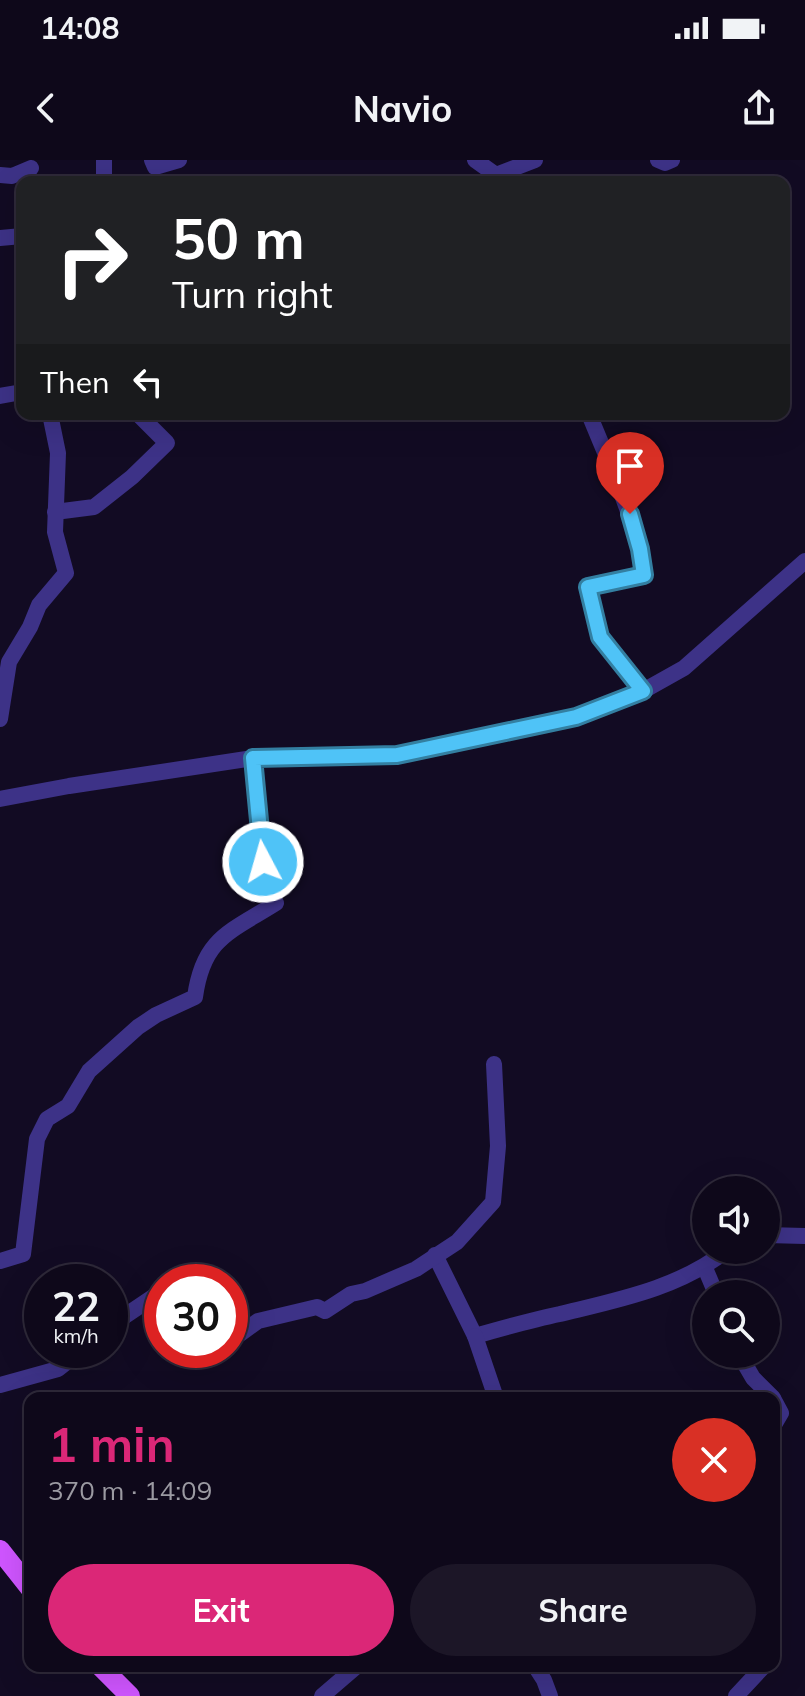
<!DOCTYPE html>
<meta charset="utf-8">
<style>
body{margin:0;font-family:Mulish,sans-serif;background:#1c1627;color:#f1f3f6;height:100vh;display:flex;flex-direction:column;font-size:30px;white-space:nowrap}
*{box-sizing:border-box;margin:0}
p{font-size:26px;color:#9b9aa2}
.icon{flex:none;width:44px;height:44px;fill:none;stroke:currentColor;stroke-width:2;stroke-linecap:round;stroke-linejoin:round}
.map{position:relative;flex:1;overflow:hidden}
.details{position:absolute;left:24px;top:1232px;width:756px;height:280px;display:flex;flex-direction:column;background:#0e081a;border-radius:16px;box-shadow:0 8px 32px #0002,0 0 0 2px #2e2939}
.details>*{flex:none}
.top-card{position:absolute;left:16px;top:16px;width:774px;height:244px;border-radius:16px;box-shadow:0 8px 32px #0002,0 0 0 2px #2e2939;background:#202124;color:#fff;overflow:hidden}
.controls{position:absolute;left:692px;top:1016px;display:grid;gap:16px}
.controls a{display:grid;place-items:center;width:88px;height:88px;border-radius:50%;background:#0e081a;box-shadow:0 8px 32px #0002,0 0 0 2px #2e2939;font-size:40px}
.speed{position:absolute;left:24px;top:1104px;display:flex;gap:16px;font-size:40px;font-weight:700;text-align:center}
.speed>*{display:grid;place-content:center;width:104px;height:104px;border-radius:50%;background:#0e081a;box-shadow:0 8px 32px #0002,0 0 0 2px #2e2939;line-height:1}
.speed small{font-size:20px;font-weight:400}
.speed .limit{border:12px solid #d22;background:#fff;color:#111}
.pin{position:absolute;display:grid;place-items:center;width:68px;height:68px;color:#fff;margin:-82px -34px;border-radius:50% 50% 50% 0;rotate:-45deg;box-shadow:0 0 8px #0007}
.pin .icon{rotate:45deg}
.me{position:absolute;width:88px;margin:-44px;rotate:354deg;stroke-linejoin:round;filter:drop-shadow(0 0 6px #0008)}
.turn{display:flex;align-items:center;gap:28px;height:168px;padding:0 24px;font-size:36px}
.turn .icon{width:104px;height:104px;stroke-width:2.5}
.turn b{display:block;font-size:56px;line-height:68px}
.then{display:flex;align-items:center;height:76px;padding:0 24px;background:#0003;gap:16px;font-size:30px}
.round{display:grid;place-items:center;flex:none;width:84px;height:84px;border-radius:42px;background:#1c1627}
.headline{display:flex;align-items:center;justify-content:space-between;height:136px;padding:0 24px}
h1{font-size:48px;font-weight:700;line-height:60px;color:#db2777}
.primary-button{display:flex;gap:16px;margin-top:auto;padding:16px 24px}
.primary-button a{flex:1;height:92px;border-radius:48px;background:#db2777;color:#fff;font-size:32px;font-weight:700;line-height:92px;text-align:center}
.primary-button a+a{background:#1c1627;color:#f1f3f6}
.status{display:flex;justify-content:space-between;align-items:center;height:56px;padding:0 40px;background:#0e081a;direction:ltr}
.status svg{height:22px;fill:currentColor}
header{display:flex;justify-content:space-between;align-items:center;height:104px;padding:0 24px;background:#0e081a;font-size:36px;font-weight:700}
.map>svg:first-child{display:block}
</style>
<div class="status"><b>14:08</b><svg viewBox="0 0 49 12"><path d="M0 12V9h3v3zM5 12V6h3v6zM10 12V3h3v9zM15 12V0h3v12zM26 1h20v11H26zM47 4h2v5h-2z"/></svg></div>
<header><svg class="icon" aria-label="back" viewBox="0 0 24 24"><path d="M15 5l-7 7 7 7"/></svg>Navio<svg class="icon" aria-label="share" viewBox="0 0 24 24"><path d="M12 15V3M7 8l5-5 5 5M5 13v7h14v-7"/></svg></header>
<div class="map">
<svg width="805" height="1536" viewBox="0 0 805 1536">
<rect width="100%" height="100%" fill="#120b23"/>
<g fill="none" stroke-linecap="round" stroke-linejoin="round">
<g stroke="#3d3287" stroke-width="16">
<path d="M104 0V22"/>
<path d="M152 0 155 7 179 0"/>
<path d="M475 0 496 15 535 0"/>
<path d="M658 0 665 3 672 0"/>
<path d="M0 15 12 16 31 8"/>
<path d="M0 78 22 76"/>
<path d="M0 236 22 232"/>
<path d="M589 254C610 306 636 359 644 415L588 427 600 477 643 531"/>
<path d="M55 352 94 347 132 317 167 283 138 254"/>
<path d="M0 559 9 502 30 467 39 445 66 413 55 372 58 293 50 254"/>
<path d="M0 639 69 626 253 598 397 595 576 557 643 531 684 508 805 401"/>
<path d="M766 1075 805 1076"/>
<path d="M435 1095 475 1176C503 1168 531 1160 560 1154 617 1140 680 1128 727 1090"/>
<path d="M0 1101 23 1094 37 979 47 959 68 946 89 911 138 867 156 855 195 837C203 778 230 772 276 743L266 728 253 598"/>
<path d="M705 1108 716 1134"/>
<path d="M183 1122H189"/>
<path d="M110 1166 162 1131"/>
<path d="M230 1176 240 1174 258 1161 317 1147 325 1151 351 1134 365 1131 416 1109 457 1082 493 1042 498 986 494 904"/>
<path d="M475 1176 496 1238"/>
<path d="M739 1194 753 1218 773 1238"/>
<path d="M0 1225 58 1209 82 1190"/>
<path d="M774 1240 781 1253 774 1265"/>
<path d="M535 1506 544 1520 550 1536"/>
<path d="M322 1536 357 1506"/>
<path d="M736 1536 764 1506"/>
</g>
<g stroke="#cf55ff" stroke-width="20">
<path d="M0 1390 30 1428"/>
<path d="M100 1506 130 1536"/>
</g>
</g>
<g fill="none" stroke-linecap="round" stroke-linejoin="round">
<defs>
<path id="route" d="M263 702 253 598 397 595 576 557 643 531 600 477 588 427 644 415 640 389 630 354"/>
</defs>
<use href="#route" stroke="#337fa1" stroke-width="20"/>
<use href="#route" stroke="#4fc3f7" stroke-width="14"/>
</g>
</svg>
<div class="controls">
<a><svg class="icon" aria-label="sound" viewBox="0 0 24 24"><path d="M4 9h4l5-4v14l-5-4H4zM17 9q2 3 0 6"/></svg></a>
<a><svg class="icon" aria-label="search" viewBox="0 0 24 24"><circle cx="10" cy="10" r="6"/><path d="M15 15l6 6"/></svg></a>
</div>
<div class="speed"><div>22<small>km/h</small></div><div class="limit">30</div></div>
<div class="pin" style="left:630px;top:354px;background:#d93025"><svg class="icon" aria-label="arrive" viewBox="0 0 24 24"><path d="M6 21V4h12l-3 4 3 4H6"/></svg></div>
<svg class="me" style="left:263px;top:702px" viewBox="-20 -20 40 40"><circle r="17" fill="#4fc3f7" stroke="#fff" stroke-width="3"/><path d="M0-11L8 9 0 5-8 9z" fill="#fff"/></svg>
<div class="top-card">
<div class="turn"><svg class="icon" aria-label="right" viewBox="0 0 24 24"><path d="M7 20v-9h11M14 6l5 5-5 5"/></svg><div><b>50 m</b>Turn right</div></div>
<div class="then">Then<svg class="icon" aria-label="left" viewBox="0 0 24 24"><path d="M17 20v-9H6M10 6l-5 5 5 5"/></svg></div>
</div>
<section class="details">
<div class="headline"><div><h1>1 min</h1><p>370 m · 14:09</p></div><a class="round" style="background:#d93025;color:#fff"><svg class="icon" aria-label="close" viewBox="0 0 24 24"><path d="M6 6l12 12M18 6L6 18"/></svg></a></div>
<div class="primary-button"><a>Exit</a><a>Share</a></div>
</section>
</div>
